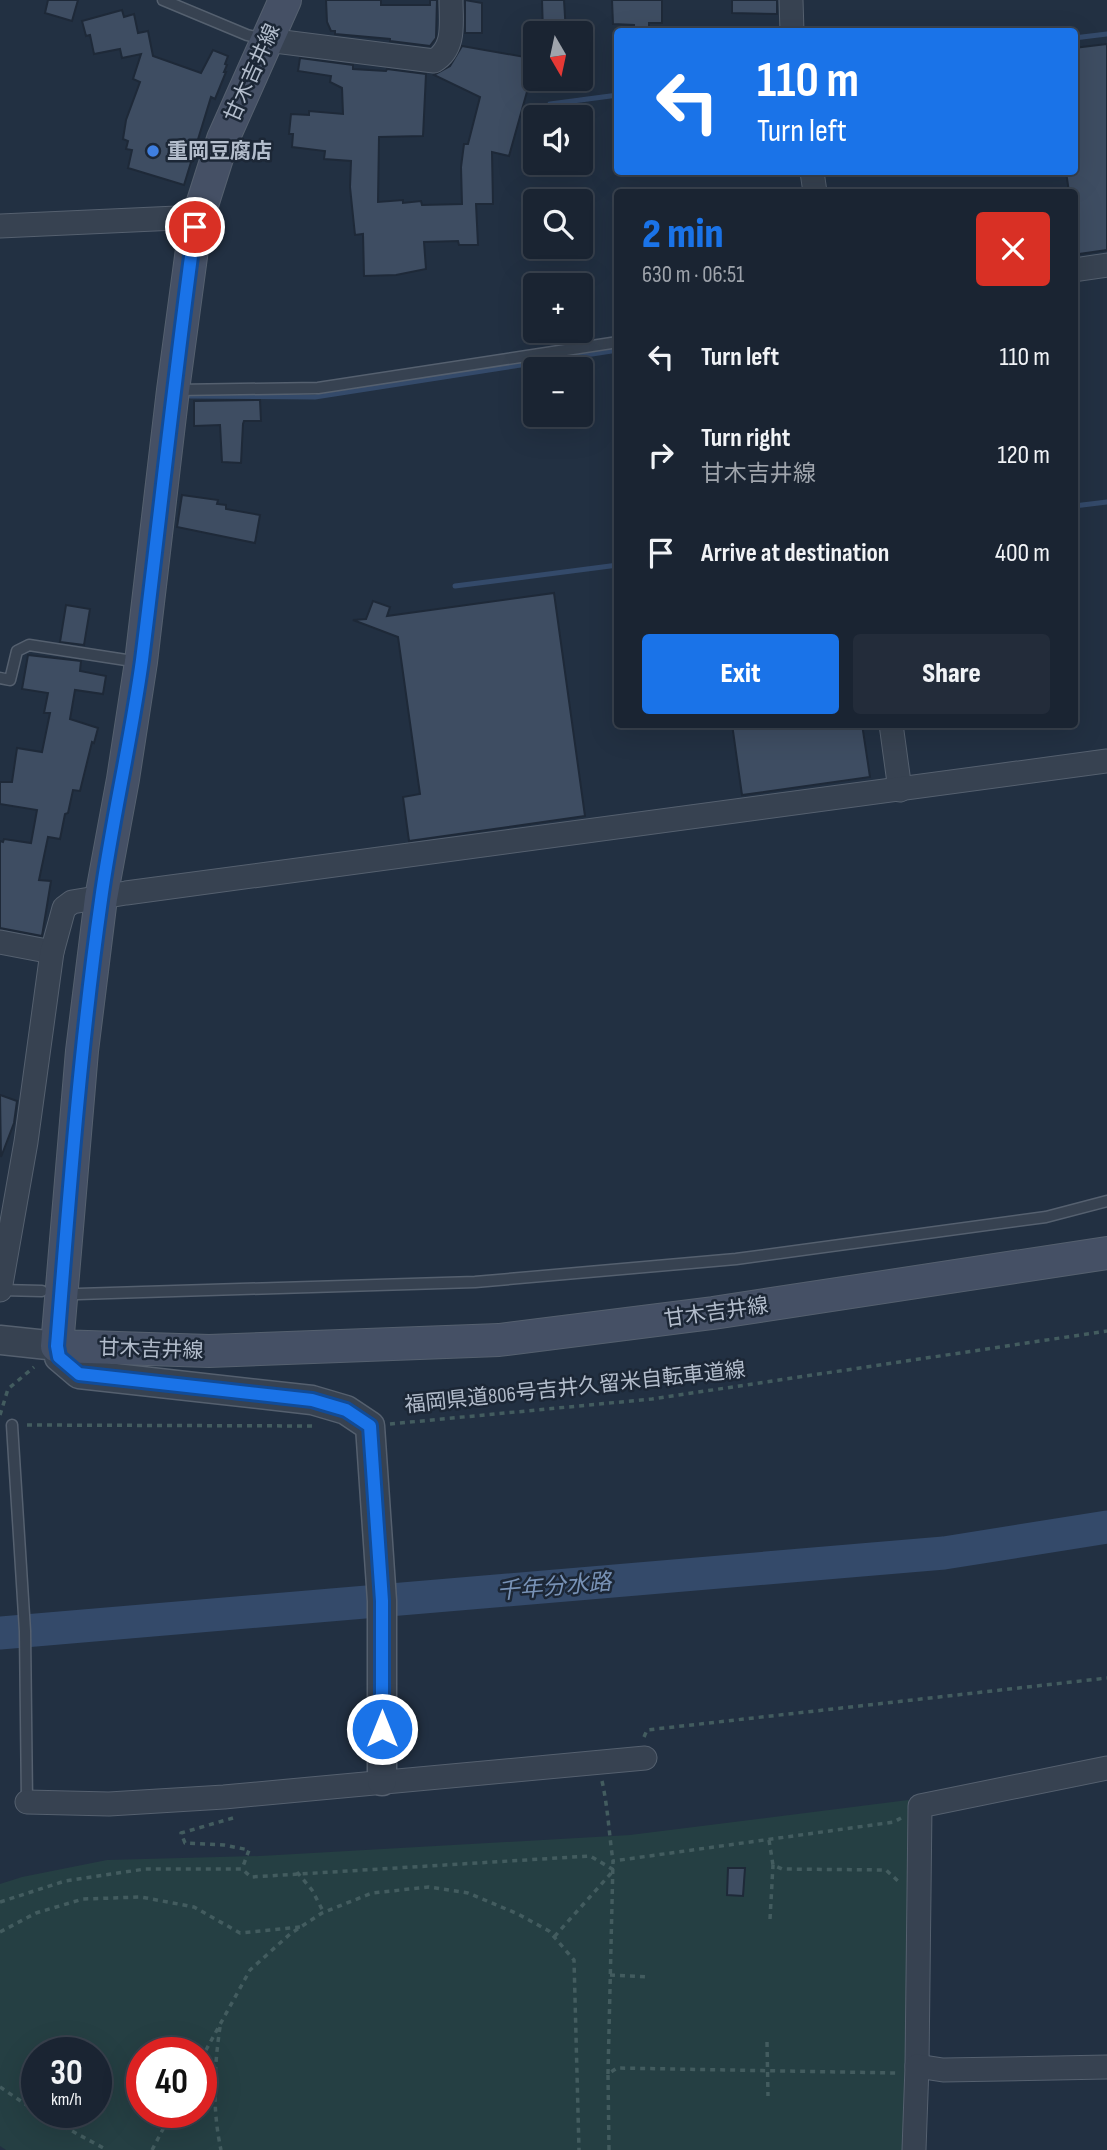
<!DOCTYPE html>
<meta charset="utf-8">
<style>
body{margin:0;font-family:"Sofia Sans Condensed","Noto Sans JP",sans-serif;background:#232c3a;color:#f1f3f6;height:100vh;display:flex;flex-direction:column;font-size:26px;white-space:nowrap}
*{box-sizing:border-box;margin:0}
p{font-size:23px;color:#9fa4ac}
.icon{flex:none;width:38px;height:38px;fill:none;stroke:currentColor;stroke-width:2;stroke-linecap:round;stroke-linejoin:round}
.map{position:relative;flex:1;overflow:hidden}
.side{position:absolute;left:614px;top:189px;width:464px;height:539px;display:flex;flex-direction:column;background:#1a2432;border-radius:7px;box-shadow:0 7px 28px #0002,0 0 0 2px #38414d}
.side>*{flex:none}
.top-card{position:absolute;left:614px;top:28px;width:464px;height:147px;border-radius:7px;box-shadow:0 7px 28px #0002,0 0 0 2px #38414d;background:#1a73e8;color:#fff;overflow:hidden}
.needle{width:46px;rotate:171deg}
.buttons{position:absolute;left:523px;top:21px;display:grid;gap:14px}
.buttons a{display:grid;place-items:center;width:70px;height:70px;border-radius:7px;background:#1a2432;box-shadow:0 7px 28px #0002,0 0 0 2px #38414d;font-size:35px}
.speed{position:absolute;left:21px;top:2037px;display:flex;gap:14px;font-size:35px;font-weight:700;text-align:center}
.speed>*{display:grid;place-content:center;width:91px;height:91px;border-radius:50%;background:#1a2432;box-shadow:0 7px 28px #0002,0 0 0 2px #38414d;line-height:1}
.speed small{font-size:18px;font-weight:400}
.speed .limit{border:10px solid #d22;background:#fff;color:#111}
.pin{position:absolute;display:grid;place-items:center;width:60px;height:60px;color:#fff;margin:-30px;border:4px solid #fff;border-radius:50%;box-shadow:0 2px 7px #0007}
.me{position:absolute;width:77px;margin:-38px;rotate:0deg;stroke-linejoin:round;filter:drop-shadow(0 0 5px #0008)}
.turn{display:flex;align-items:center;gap:24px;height:147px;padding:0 28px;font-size:32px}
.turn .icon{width:91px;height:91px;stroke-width:2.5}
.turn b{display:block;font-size:49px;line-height:60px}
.round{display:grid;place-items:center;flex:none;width:74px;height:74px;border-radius:7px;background:#232c3a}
.overview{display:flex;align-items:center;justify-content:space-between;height:119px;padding:0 28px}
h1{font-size:42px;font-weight:800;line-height:52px;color:#1a73e8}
.primary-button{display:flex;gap:14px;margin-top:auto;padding:14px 28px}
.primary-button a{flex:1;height:80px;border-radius:7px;background:#1a73e8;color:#fff;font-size:28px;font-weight:800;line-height:80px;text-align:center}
.primary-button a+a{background:#232c3a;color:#f1f3f6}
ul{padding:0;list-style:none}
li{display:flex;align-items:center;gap:21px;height:98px;padding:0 28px}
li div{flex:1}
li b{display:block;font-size:26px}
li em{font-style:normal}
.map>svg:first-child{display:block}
</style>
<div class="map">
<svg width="1107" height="2150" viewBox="0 0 1107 2150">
<rect width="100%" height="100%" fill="#223042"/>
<path fill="#253f43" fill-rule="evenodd" d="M916 1799 908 2150H6L0 2146V1884L22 1877 107 1860 260 1856 630 1835ZM37 2053H96V2112H37ZM142 2053H201V2112H142Z"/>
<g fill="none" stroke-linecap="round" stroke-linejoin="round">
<g stroke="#344a6a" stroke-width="5">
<path d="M1074 38 1107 34"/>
<path d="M550 104 618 95"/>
<path d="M190 396 315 397 618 350"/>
<path d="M1074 506 1107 502"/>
<path d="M455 586 618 565"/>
</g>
<path stroke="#344a6a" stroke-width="33" d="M0 1633 944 1553 1107 1527"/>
</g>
<g fill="#3e4d62" stroke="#1e2938" stroke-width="2">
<path d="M48 0H78L72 21 45 13Z"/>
<path d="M326 0H381V5H430V0H437L436 38 430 46 390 41V39L335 34V31H331L327 22Z"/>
<path d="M465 0 482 3V33H465Z"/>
<path d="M542 0H564L566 33H543Z"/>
<path d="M612 0H662V23H649V29H634V25L613 24Z"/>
<path d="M732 0H777V14L732 13Z"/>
<path d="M122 10 124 17 134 14 138 33 148 31 153 56 201 73 213 50 228 56 225 64 227 65 224 72H226L215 99 211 97 184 185 128 168 132 150 126 149 128 141 123 139 126 120 140 82 133 79 141 54 122 58 120 49 94 54 90 35 86 36 82 21Z"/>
<path d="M1107 44V250L1079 254 1074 226V192H1069L1066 172H1074V48Z"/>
<path d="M462 46 536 59V89L528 88 509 156 492 152 493 204H476L478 245H459L458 241 424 242 426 269 396 275 364 276 363 234 355 235 350 187 351 161 324 159 325 151 292 147 293 134H289L291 114 309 115V111L343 114 342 88 330 82 331 76 298 71 300 58 353 65V69L386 71 387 69 426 74 423 136 379 137 378 202 403 200V203L421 201 422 205 462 204 461 167 464 144H468L480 97 434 75 450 66Z"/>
<path d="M260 400 261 421H244L243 424 241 463 222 462 220 425 194 426V401Z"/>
<path d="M182 495 218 500 217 504 226 505V509L260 515 255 543 177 527Z"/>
<path d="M554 593 585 816 409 841 403 797 420 794 398 637 353 620 366 619 373 601 390 607 387 616Z"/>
<path d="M66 605 90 609 84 645 60 642Z"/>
<path d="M28 655 81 661 80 671 106 676 103 694 75 690 70 719 98 728 94 743 92 742 80 791 73 790 68 813 65 814 60 839 48 837 39 880 51 881 42 936 0 928V841L3 842 4 839 31 843 37 810 0 804V782H12L17 748 42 752 50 713H44L48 693 22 689Z"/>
<path d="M732 724H862L870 777 742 795Z"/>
<path d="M0 1095 17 1101 14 1123 1 1157Z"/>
<path d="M728 1868H745L743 1896 727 1895Z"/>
</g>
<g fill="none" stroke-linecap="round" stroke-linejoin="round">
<defs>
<g id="service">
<path d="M163 0 247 35 264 39"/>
<path d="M176 390 318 388 618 342"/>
<path d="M0 678 10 680 17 651 29 645 139 662"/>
<path d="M0 1293 1 1290 42 1291"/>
<path d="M78 1294 475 1282 736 1259 1046 1217 1107 1201"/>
<path d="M12 1425 25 1631 27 1802"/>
</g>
<g id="minor">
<path d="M791 0 792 32"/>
<path d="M267 40 434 61C456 48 451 22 451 0"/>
<path d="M812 172 815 192"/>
<path d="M0 226 177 218 195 227"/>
<path d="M1074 270 1107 265"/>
<path d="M891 724 900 790"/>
<path d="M0 942 52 952"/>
<path d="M0 1290 26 1142 52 952 64 908 72 902 126 893 1107 761"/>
<path d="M27 1802 109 1804 224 1797 645 1758"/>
<path d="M917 2066 920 1806 1107 1768"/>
<path d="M914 2150 917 2066 943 2070 1107 2067"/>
</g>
<path id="tertiary" d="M0 1340 57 1346 59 1357 79 1374 312 1400 346 1410 370 1426 382 1601V1781"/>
<path id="secondary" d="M285 0 223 139 195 227 173 390 141 662 123 779 101 898 82 1051 57 1346 209 1351 499 1340 713 1313 1107 1253"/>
</defs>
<use href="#service" stroke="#55606f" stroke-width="13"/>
<use href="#minor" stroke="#55606f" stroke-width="25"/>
<use href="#tertiary" stroke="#55606f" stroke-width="31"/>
<use href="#secondary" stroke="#55606f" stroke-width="34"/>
<g stroke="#435c5f" stroke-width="3.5" stroke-dasharray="5 5" stroke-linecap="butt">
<path d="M0 1415 8 1389 34 1367"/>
<path d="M390 1424 652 1399 1107 1331"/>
<path d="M27 1425 313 1426"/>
<path d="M644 1737 647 1730 1107 1678"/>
<path d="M602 1781C608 1808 609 1834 613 1861"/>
<path d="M233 1818 181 1833 185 1843 224 1845 249 1850 242 1869"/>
<path d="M769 1840 773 1865 782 1869 886 1870 898 1881"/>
<path d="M297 1872 312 1890 324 1913"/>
<path d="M0 1902 65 1881 145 1869H242L251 1877 590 1856 614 1870 554 1937"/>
<path d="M770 1919 773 1865"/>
<path d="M0 1932 36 1913 83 1899 141 1897 194 1907 240 1933 300 1927"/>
<path d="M610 1975 649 1977"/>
<path d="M220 2027C214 2069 212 2108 221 2150"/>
<path d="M767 2042 768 2096"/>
<path d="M201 2059 250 1970 290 1934 322 1913 372 1893 429 1887 468 1893 518 1914 549 1931 574 1960 579 2150"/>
<path d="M608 2074 613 1861 894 1822 901 1818"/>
<path d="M0 2087 37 2112"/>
<path d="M37 2112 107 2150"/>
<path d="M152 2150 172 2112"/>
<path d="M609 2150 608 2074 617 2068 897 2073"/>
</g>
<use href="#service" stroke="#374251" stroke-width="10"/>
<use href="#minor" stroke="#374251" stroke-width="23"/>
<use href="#tertiary" stroke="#374251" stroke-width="28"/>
<use href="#secondary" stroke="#455065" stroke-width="32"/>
</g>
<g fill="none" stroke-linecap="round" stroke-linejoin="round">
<defs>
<path id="route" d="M195 227C175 371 160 516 142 660 131 741 112 820 101 900 80 1048 69 1197 57 1346L59 1357 79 1374 312 1400 346 1410 370 1426 382 1601V1729"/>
</defs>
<use href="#route" stroke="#114b97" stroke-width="18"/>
<use href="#route" stroke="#1a73e8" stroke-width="12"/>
</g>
<circle fill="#3f7fe0" stroke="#1c2736" stroke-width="2.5" cx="153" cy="151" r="7"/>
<g text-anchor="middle" stroke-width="5" stroke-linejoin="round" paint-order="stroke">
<g font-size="21" fill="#b3bdcc" stroke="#1c2736">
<text transform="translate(252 73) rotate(-66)" y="7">甘木吉井線</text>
<text transform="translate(716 1312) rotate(-8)" y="7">甘木吉井線</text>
<text transform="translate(151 1349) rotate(2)" y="7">甘木吉井線</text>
<text transform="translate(575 1387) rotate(-6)" y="7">福岡県道806号吉井久留米自転車道線</text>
</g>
<g font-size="21" font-weight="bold" fill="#b3bdcc" stroke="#1c2736" text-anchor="start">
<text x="167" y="158">重岡豆腐店</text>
</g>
<g font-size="23" font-style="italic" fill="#7892b6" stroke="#1c2736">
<text transform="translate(554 1586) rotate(-5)" y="8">千年分水路</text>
</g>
</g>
</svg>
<div class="buttons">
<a><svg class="needle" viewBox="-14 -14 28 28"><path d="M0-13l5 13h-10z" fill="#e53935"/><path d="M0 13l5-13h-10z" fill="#9fa4ac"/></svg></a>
<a><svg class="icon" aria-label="sound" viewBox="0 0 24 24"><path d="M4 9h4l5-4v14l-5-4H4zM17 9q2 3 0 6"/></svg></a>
<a><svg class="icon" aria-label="search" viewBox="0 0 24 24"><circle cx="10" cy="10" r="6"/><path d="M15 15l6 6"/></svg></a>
<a>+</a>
<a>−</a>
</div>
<div class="speed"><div>30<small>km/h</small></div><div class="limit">40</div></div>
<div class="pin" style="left:195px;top:227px;background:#d93025"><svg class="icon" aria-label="arrive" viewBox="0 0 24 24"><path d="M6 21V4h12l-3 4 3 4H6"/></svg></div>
<svg class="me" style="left:382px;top:1729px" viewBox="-20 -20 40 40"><circle r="17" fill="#1a73e8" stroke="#fff" stroke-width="3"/><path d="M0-11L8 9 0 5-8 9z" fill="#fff"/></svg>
<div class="top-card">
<div class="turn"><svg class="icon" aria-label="left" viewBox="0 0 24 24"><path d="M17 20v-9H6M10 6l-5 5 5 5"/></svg><div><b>110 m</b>Turn left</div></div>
</div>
<section class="side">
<div class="overview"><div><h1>2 min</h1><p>630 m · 06:51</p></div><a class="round" style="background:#d93025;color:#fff"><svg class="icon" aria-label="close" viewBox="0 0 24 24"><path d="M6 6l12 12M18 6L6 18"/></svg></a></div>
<ul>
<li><svg class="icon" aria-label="left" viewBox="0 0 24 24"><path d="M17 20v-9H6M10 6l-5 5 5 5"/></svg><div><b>Turn left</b></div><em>110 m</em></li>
<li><svg class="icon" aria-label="right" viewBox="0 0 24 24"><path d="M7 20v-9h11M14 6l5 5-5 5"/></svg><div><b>Turn right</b><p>甘木吉井線</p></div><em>120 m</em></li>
<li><svg class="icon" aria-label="arrive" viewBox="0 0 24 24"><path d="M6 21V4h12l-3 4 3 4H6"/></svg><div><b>Arrive at destination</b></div><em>400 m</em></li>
</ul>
<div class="primary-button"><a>Exit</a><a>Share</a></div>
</section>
</div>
